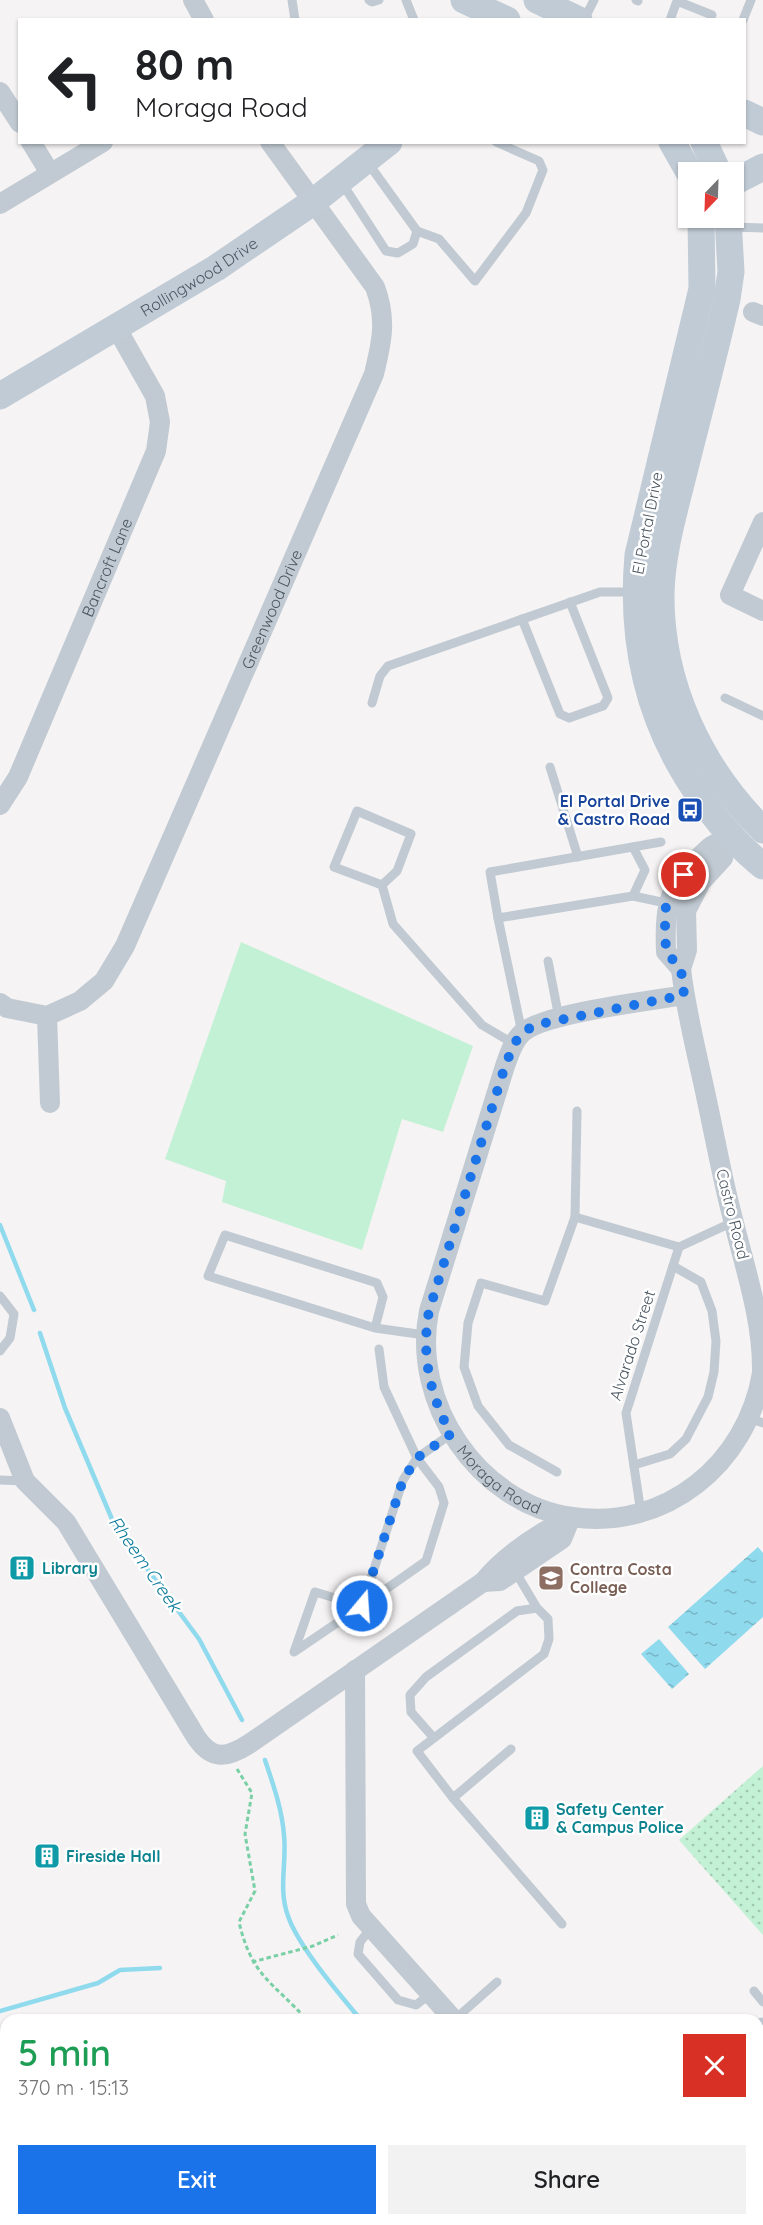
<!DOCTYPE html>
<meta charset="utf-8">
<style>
body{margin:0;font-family:Quicksand,sans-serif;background:#f2f2f2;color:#202124;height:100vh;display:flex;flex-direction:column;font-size:22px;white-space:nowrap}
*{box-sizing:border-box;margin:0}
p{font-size:20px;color:#757577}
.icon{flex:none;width:33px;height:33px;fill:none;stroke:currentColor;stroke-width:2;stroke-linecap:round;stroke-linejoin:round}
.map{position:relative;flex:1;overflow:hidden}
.panel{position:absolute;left:0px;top:2014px;width:764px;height:212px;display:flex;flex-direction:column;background:#fff;border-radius:18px 18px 0 0;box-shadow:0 2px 4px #0004}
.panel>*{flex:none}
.top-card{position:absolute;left:18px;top:18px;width:728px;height:126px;border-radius:0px;box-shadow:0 2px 4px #0004;background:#fff;color:#202124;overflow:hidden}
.needle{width:39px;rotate:203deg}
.fabs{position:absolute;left:678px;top:162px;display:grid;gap:12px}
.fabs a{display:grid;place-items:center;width:66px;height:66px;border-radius:0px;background:#fff;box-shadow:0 2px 4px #0004;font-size:30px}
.pin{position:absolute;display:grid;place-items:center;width:51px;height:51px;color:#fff;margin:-26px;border:3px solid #fff;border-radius:50%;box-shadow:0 2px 6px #0007}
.me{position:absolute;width:66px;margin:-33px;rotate:18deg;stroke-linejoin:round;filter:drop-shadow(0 0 4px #0008)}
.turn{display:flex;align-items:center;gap:21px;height:126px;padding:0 18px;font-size:27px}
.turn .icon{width:78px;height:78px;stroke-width:2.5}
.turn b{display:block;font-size:42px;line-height:51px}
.round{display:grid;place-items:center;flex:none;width:63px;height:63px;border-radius:0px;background:#f2f2f2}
.summary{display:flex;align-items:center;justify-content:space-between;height:102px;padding:0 18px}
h1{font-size:36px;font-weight:600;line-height:45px;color:#1e9e55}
.button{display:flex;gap:12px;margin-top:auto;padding:12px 18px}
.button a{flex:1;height:69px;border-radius:0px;background:#1a73e8;color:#fff;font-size:24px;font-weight:600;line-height:69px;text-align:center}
.button a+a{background:#f2f2f2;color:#202124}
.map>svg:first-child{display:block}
</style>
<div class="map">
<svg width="763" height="2225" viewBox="0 0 763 2225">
<defs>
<pattern id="park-dots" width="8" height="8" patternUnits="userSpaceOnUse" patternTransform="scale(1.5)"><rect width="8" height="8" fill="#c3f1d5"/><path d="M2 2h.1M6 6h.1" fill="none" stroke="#a0c6b0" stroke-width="1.8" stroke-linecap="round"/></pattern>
<pattern id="water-ripples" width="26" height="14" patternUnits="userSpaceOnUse" patternTransform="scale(1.5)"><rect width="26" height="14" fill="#90daee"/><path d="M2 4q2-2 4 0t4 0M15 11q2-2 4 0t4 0" fill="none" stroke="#78b4c4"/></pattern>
</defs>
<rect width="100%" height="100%" fill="#f5f3f3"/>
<path fill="#c3f1d5" d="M241 942 473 1046 443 1132 402 1119 362 1250 222 1202 226 1181 165 1159Z"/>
<path fill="url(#park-dots)" d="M763 1766V1935L679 1840Z"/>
<g fill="url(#water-ripples)">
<path d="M758 1547 763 1553V1617L705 1669 668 1627Z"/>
<path d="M659 1639 689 1674 672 1689 641 1654Z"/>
</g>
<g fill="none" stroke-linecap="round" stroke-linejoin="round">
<g stroke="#90daee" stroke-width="4.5">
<path d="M0 1225 34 1310"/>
<path d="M40 1333 65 1408 114 1524 199 1639 242 1720"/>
<path d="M265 1760C273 1784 282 1809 284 1835 287 1862 278 1889 288 1916 298 1946 340 1995 361 2020"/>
<path d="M0 2011 98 1983 120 1970 160 1968"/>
</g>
<g stroke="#7ad0a6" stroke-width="3" stroke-dasharray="4.5 3" stroke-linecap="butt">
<path d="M237 1769 252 1793 245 1834 255 1891 239 1922C252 1977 272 1981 307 2020"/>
<path d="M252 1962 313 1946 338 1935"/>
</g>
<g stroke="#c1cad2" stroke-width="9">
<path d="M292 0 295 20"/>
<path d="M369 0 372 2 379 0"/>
<path d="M406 0 414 20"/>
<path d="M636 0 638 1"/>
<path d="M584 20 594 0"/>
<path d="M670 20 677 1 712 15"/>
<path d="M743 20 751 0"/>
<path d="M342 183 386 251 398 253 413 244 417 231 368 163"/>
<path d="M732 227 763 228"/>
<path d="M417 231 439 239 475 281 526 213 543 170 539 161 496 142"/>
<path d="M522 619 560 714 569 718 603 706 608 698 570 602"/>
<path d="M725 698 763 716"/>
<path d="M372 703 380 676 388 666 600 592H634"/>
<path d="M550 767 578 857"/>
<path d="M661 842 490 872 498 918 633 896 666 903"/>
<path d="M633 847 645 870 633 896"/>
<path d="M382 885 397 871 411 834 357 811 334 867 382 885 393 924 482 1025 514 1044"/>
<path d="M498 918 522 1033"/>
<path d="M548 961 559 1018"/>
<path d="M575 1217 679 1247"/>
<path d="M0 1296 14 1314 10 1338 0 1351"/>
<path d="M375 1328 383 1297 377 1283 225 1235 208 1276 375 1328 425 1335"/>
<path d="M379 1349 384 1387 417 1458 439 1487 444 1503 426 1561 362 1606 315 1592 294 1652 362 1606 403 1480 417 1458 451 1434"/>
<path d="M749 1418 763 1423"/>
<path d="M634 1465 670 1454 686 1439 708 1397 714 1372 716 1341 712 1311 701 1282 673 1266"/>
<path d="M557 1472 509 1445 478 1406 464 1367 468 1323 481 1283 545 1301 575 1217 577 1111"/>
<path d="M0 1480 25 1481"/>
<path d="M641 1513 626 1413 679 1247 733 1222"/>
<path d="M515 1571 537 1608 548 1619 549 1639 544 1654 417 1751 453 1798 562 1924"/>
<path d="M433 1737 411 1712 410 1695 426 1677 517 1611 537 1608"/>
<path d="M453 1798 511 1749"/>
<path d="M371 1928 360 1942 358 1954 398 2000 416 2005 430 1994"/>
<path d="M754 1991 763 2002"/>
<path d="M454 2020 497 1982"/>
<path d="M166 2220 172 2225"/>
<path d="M265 2225 271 2220"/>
<path d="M365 2225 368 2220"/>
<path d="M409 2225 415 2220"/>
</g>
<g stroke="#c1cad2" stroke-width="20">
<path d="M193 0 204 20"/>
<path d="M0 92 20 123"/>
<path d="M31 142 50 173"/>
<path d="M0 204 103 142"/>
<path d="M753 312 763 316"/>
<path d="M763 522 730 595 763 611"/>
<path id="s1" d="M0 805 18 777 156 451 160 422 155 396 116 327"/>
<path d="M681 969 666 952C664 900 670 882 710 847 717 841 726 842 734 834"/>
<path id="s2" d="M684 995C651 1001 543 1013 522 1033 513 1041 509 1055 505 1066L429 1311C411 1402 477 1503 572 1517 665 1531 747 1464 762 1373 763 1322 746 1272 734 1223 723 1183 716 1142 707 1101 698 1057 686 1013 681 969L687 950 686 911 701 882 723 858 727 842"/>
<path id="s3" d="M0 1003 7 1008 47 1016 80 1001 104 981 125 946 374 374C382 341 387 319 375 287L270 142"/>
<path d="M47 1016 50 1103"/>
<path d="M0 1418 25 1481 66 1522 196 1737C212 1761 227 1758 249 1744L483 1582C506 1554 539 1533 571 1517"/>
<path d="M483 1582 500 1581 562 1539 571 1517"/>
<path d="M355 1670 356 1904 361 1916 454 2020"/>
<path d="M496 2225 501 2220"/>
</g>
<g stroke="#c1cbd6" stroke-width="27">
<path d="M464 0 507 20"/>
<path d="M537 0 579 20"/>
<path d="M744 113 763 122"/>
<path d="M672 142 689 172"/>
<path d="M704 142 718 172"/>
<path d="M734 182 763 167"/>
<path d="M701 218 702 289 638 555C630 645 650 729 704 802 721 826 740 848 763 866"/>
<path d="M728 218 731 272 727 299C714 356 699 412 685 468 675 509 662 551 661 593 660 683 700 768 763 830"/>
<path id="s4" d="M0 396 216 268 313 202 389 142"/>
<path d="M758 2034 763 2031"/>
<path d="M758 2071 763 2068"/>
</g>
</g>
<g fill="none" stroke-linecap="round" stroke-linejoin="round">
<path stroke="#1a73e8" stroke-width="10" stroke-dasharray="0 18" d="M362 1606 403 1480 417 1458 451 1434C430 1396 421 1355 429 1311L505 1066 514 1044 522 1033 535 1025 684 995 681 969 666 952 665 927 666 903 684 875"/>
</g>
<defs>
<symbol id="bus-square" viewBox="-11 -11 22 22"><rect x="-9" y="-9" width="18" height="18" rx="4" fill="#1a4fb4" stroke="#fff"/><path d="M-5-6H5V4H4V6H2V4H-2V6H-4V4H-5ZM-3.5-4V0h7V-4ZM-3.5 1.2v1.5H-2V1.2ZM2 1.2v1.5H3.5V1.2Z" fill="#fff"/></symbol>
<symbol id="building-square" viewBox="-11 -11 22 22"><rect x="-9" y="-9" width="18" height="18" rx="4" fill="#0f9aa8" stroke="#fff"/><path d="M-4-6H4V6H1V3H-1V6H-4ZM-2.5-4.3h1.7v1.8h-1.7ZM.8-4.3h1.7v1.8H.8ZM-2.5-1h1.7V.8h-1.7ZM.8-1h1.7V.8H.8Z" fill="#fff"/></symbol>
<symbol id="university-square" viewBox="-11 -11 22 22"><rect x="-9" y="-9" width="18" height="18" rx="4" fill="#8d6e63" stroke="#fff"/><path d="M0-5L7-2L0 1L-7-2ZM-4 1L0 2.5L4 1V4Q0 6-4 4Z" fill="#fff"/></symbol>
</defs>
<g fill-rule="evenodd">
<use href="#bus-square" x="675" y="795" width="30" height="30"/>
<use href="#building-square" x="7" y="1553" width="30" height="30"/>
<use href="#university-square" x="536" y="1563" width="30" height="30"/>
<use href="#building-square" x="522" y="1803" width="30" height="30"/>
<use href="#building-square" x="32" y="1841" width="30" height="30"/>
</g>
<g text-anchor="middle" stroke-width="5" stroke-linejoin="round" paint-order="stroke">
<g font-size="16" fill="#4a5661" stroke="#fff">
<text dy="6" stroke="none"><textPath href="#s4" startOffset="232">Rollingwood Drive</textPath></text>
<text transform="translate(647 523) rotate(-79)" y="6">El Portal Drive</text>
<text dy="6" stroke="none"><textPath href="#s1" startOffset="261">Bancroft Lane</textPath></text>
<text dy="6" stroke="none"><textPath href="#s3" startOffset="525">Greenwood Drive</textPath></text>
<text transform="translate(733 1214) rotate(76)" y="6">Castro Road</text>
<text transform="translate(632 1345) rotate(-72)" y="6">Alvarado Street</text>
<text dy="6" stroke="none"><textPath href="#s2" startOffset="656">Moraga Road</textPath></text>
</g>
<g font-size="16" font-weight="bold" fill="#164399" stroke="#fff" text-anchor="end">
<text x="670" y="807">El Portal Drive<tspan x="670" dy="18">&amp; Castro Road</tspan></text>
</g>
<g font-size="16" font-weight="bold" fill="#0d838f" stroke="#fff" text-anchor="start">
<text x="42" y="1574">Library</text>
<text x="556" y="1815">Safety Center<tspan x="556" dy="18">&amp; Campus Police</tspan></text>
<text x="66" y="1862">Fireside Hall</text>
</g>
<g font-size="16" font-weight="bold" fill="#785e54" stroke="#fff" text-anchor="start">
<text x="570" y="1575">Contra Costa<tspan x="570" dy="18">College</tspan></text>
</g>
<g font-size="18" font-style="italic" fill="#0c7c9b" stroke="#fff">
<text transform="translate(145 1564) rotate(55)" y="6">Rheem Creek</text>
</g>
</g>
</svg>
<div class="fabs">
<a><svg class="needle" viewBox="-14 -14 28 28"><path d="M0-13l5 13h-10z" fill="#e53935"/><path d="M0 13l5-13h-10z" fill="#757577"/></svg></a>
</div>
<div class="pin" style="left:684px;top:875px;background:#d93025"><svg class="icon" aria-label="arrive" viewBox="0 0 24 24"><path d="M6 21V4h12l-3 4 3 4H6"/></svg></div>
<svg class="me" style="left:362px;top:1606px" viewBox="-20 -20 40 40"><circle r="17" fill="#1a73e8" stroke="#fff" stroke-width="3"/><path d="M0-11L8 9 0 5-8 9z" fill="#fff"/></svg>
<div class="top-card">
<div class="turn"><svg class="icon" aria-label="left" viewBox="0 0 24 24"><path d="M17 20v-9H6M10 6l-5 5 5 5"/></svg><div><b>80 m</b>Moraga Road</div></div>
</div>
<section class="panel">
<div class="summary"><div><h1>5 min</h1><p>370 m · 15:13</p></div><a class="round" style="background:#d93025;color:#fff"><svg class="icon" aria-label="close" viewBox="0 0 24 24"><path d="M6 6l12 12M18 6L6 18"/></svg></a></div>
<div class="button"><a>Exit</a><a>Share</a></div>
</section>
</div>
